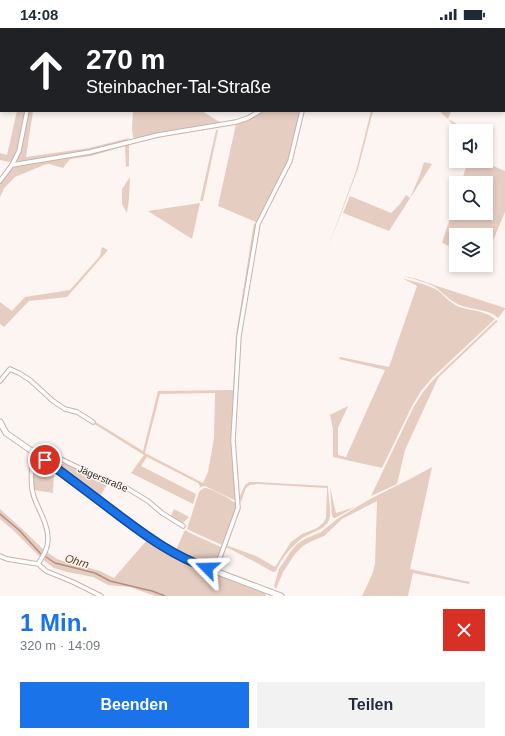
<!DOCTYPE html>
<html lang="de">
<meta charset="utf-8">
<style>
body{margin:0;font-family:Helvetica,sans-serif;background:#f2f2f3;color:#1f2937;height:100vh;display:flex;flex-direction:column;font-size:15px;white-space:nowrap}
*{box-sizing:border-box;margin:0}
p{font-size:13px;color:#747a83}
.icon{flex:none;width:22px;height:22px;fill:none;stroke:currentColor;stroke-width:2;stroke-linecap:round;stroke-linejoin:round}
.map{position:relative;height:568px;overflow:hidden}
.panel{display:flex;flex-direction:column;background:#fff;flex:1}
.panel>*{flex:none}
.banner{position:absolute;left:0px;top:0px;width:505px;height:84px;box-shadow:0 2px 6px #0003;background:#202124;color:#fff;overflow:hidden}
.controls{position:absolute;left:449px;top:96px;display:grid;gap:8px}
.controls a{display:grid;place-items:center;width:44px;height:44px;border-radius:0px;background:#fff;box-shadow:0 2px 6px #0003;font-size:20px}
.pin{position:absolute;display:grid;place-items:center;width:34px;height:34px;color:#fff;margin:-17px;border:2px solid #fff;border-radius:50%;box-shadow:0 1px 4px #0007}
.me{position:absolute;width:44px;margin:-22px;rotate:292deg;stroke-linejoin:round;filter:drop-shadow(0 0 3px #0008)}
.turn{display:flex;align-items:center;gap:14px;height:84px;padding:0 20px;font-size:18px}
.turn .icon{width:52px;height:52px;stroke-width:2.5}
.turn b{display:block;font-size:28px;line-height:34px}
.round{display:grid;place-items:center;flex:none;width:42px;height:42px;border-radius:0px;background:#f2f2f3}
.headline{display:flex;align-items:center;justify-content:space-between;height:68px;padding:0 20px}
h1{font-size:24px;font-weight:800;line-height:30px;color:#1a73e8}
.action{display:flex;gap:8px;margin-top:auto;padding:8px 20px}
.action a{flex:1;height:46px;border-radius:0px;background:#1a73e8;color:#fff;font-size:16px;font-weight:800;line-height:46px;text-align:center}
.action a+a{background:#f2f2f3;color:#1f2937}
.status{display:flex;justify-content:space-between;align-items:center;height:28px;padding:0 20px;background:#fff;direction:ltr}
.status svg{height:11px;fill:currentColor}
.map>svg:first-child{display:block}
</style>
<div class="status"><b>14:08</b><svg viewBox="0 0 49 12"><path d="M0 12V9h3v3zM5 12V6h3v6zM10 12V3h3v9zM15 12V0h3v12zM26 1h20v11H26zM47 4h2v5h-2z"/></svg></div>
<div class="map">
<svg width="505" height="568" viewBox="0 0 505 568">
<rect width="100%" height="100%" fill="#fdf5f1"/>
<g fill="#e6cdc1" fill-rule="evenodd">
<path d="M17 83H26L17 123 12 133 9 134 0 132V125L7 127Z"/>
<path d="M29 83H33L26 129 89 120 129 110 127 113 89 122 20 134 18 133 17 131 20 124Z"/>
<path d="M133 83H202L218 93 227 95 157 106 136 111 133 109 132 100Z"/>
<path d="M263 83H302L289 132 258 193 256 194 218 178 236 96 248 92Z"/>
<path d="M371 83H373L358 141 327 222 356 143Z"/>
<path d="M439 83H451L448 91 469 103H459L448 91Z"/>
<path d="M216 102H218L203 173H200Z"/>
<path d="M127 116 129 117V138L126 139 125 118 91 128 70 131 63 140 49 136 44 137 15 149 5 159 0 169V156L12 141 16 138 90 125Z"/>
<path d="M468 133H486L491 137 505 143V184L486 229V207H456V221L442 215 456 171V185H486V155H461Z"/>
<path d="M424 134 432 136 389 203 343 185 350 168 391 185 400 176 406 167 410 170 420 147Z"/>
<path d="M130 149 129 171 127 185 122 176V161Z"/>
<path d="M200 175 192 211 148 183Z"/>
<path d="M254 195 256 198 238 308 235 362H233L234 366 232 411 236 470 234 472 205 458 201 459 199 461 200 458 198 455 147 429 141 438 196 466 193 476 131 445 144 427 88 392 89 390 143 423 158 363 233 362 236 307ZM215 365 214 410 208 444 203 455 145 425 160 366Z"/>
<path d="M102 219 108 222 67 269 29 273 4 299 0 296V274L12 283 25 269 70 262 100 228Z"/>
<path d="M403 248 417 251 437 258 505 280V281L498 290C490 282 477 282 466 279 458 277 451 273 445 267 442 265 440 263 438 261 430 255 413 251 403 248Z"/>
<path d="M402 250C411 253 429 257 437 262 444 267 449 274 457 278 469 283 485 282 495 291L432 350 421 363 411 380 382 440 333 429V401L330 387 348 378 338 400V427L346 429 385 342 339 331 340 329 389 339 417 258Z"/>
<path d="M496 292 498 293 438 350 405 422 397 456 371 468 413 380 423 364 433 352Z"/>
<path d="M36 430C43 430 46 441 54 441L53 465 34 462C33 452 31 439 36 430Z"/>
<path d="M62 436H66L95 450 108 455 99 470 61 441V439Z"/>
<path d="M432 439 410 541 470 554 469 556 413 545 408 568H362L372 547 375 536 377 473 342 491 324 508 312 513 303 518 295 526 283 544 276 561 274 558 279 541 291 523 297 516 305 511 321 504 337 491 370 471 410 451Z"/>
<path d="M249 454H257L328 458C328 466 332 486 329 492 325 502 309 505 301 511 291 519 281 531 276 543L273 544 257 535 226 519V517L256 528 275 539 291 514 302 506 317 500 323 495 326 490 327 460 257 456 250 457 246 460 241 474 239 470 245 457Z"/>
<path d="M330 459 336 485 355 479 335 490H334L332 488Z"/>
<path d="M204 460C213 460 227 470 236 475L237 477V481L225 514 222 517 193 504 187 501 199 464 201 462Z"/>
<path d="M0 481 20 499 44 522 40 529 13 502 0 491Z"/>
<path d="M174 481 189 489 183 495 171 488Z"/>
<path d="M185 502 192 506 221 519 222 521 216 538 212 540 175 524Z"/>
<path d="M148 511 161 520 265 564 266 568H155L130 559 108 557 93 549 67 544 54 540 42 531 47 524 57 531 71 536 83 538 100 543 114 550Z"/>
</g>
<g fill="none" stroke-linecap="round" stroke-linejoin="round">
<path stroke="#b38e7c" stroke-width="1.5" d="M0 486 19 502 40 525 55 535 95 545 110 553 152 563 165 568"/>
<defs>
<g id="minor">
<path d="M291 0 293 1"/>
<path d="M340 0 342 1"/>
<path d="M54 1 55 0"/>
<path d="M128 1V0"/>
<path d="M174 1V0"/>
<path d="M333 1 334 0"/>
<path d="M380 1 381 0"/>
<path d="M12 137 90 124 158 107 236 94 248 90 260 83"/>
<path d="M0 153 12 137 19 123 27 83"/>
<path d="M0 353 10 341 19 345 30 352 53 373 65 381 77 384 93 394"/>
<path d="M0 528 7 531 38 536 46 543 73 554 101 568"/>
<path d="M38 536C43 528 48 521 48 511 48 496 39 483 34 469 31 460 31 449 32 439 33 432 32 426 38 422L44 423 96 448 125 459 148 473 162 485 183 498"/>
<path d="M215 543 238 480 233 412 239 308 258 196 290 133 302 83"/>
</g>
<path id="secondary" d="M0 394 6 405 69 449 104 476 162 518 179 528 199 537 281 568"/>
</defs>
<use href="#minor" stroke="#c7b3aa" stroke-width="5.5"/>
<use href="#secondary" stroke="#c7b3aa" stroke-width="7"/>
<use href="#minor" stroke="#fff" stroke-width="3.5"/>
<use href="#secondary" stroke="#fff" stroke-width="5"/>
</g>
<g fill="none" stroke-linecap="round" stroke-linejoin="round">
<defs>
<path id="route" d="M45 432C71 451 96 470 121 489 149 510 174 528 207 540"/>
</defs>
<use href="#route" stroke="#114b97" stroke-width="10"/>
<use href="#route" stroke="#1a73e8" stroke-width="7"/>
</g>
<g text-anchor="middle" stroke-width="3" stroke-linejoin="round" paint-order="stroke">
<g font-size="10" fill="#352d29" stroke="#fdf5f1">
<text transform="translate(103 450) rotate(23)" y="4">Jägerstraße</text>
</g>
<g font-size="11" font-style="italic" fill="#673519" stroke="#fdf5f1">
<text transform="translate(77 533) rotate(17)" y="4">Ohrn</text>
</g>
</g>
</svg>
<div class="controls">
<a><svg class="icon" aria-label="sound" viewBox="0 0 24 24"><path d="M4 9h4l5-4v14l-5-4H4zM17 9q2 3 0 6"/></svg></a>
<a><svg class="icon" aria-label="search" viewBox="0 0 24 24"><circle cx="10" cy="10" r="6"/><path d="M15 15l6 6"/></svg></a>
<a><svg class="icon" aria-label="layers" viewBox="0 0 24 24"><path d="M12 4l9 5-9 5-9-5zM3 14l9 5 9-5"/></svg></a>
</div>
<div class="pin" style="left:45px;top:432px;background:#d93025"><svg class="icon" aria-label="arrive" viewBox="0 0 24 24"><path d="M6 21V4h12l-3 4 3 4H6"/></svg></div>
<svg class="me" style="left:207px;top:540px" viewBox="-20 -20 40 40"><path d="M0-17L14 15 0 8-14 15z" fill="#1a73e8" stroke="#fff" stroke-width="4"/></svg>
<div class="banner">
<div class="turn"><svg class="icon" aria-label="ahead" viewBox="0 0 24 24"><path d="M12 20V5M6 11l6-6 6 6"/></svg><div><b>270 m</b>Steinbacher-Tal-Straße</div></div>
</div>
</div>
<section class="panel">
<div class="headline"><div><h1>1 Min.</h1><p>320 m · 14:09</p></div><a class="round" style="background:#d93025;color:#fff"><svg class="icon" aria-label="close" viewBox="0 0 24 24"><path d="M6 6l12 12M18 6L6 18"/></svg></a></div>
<div class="action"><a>Beenden</a><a>Teilen</a></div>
</section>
